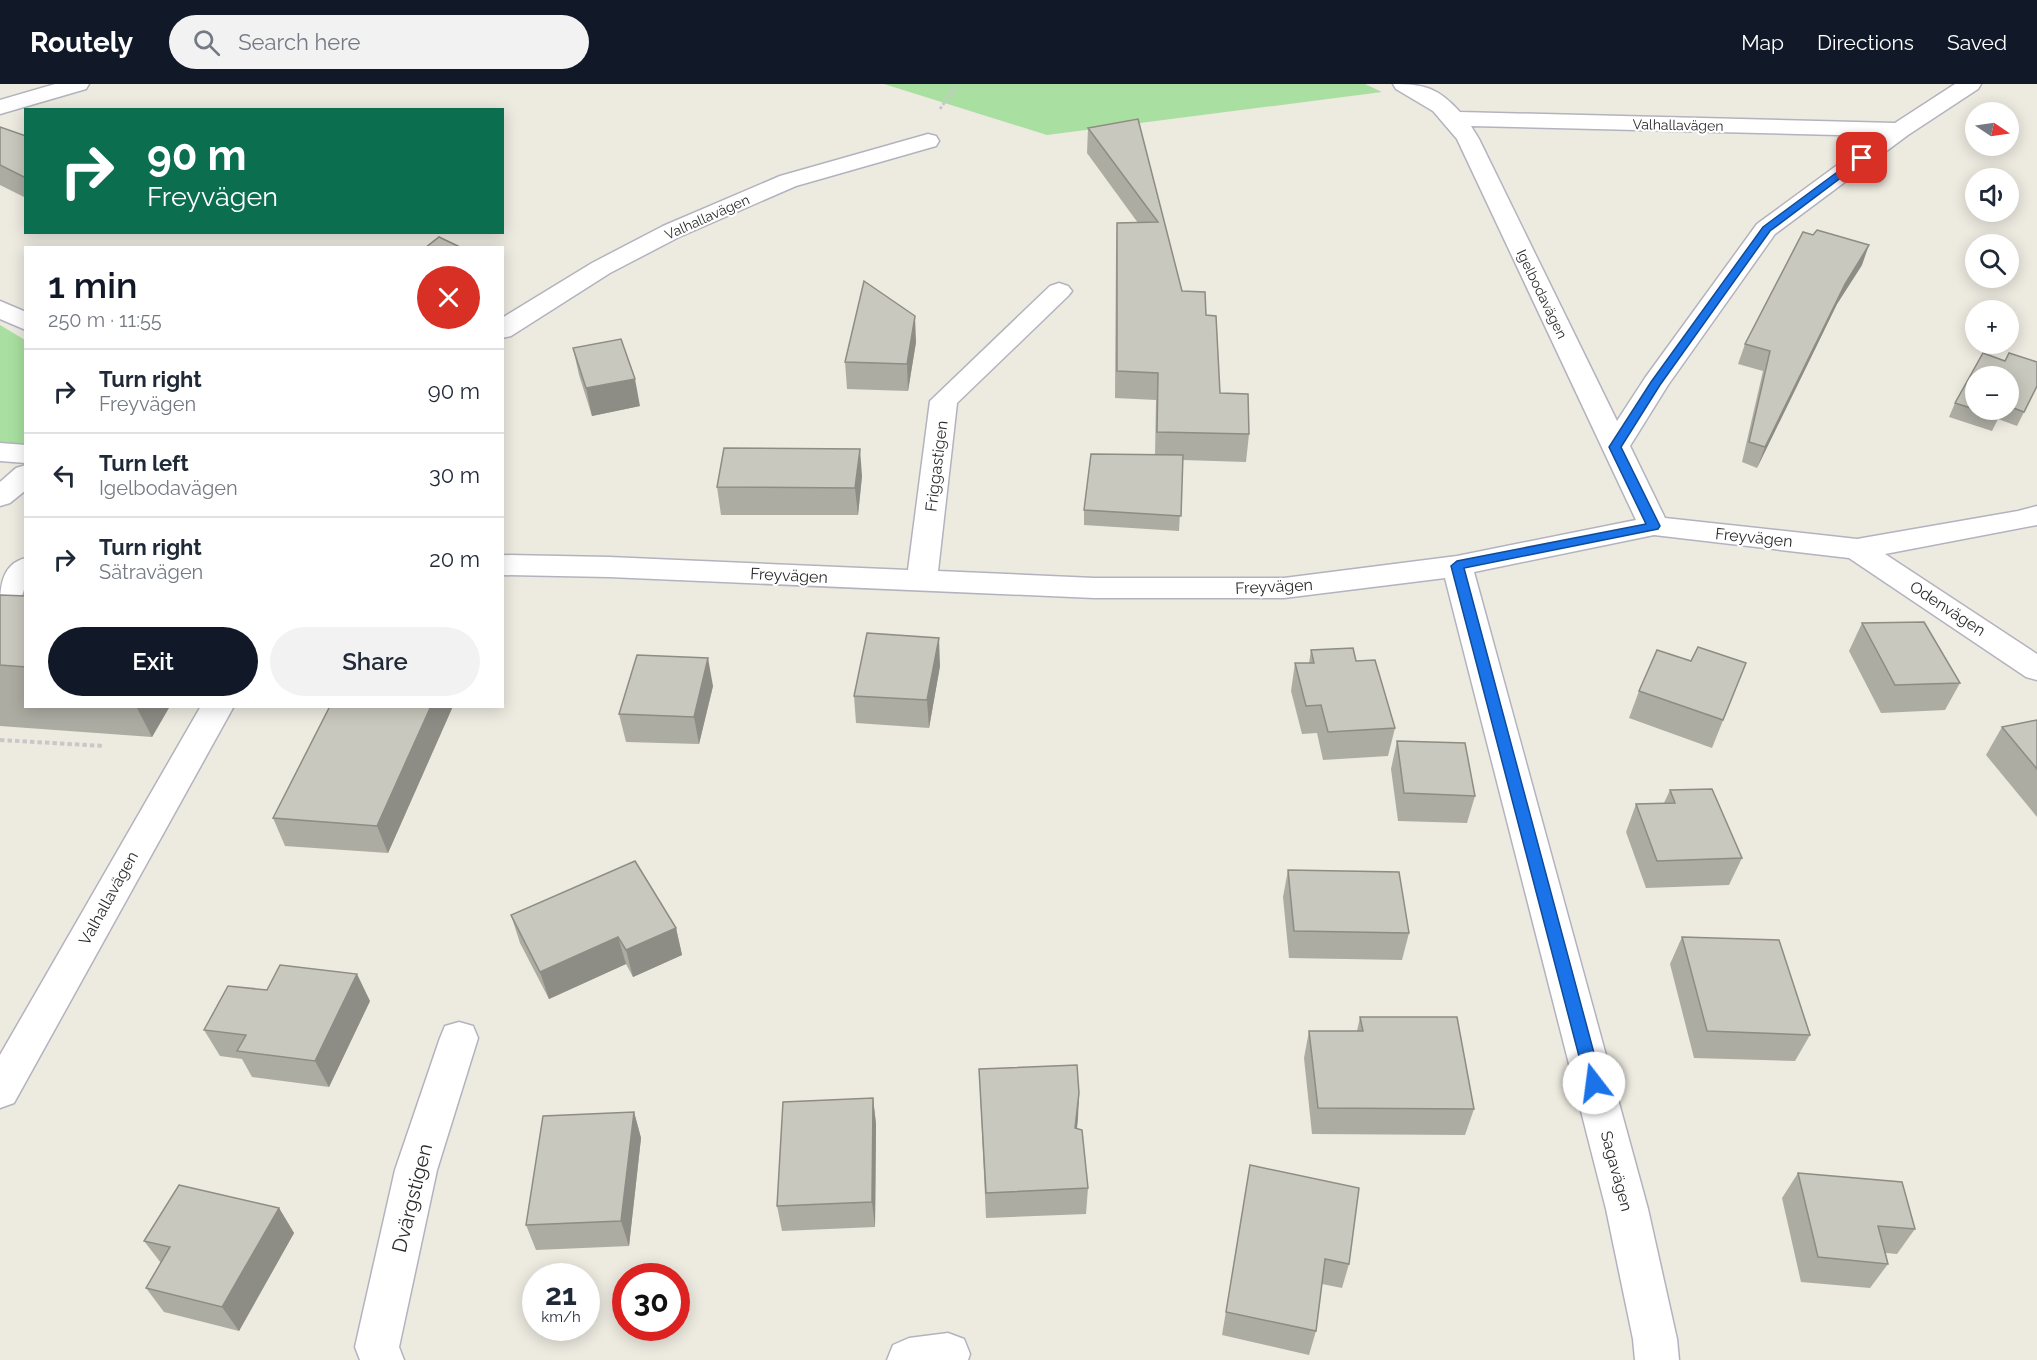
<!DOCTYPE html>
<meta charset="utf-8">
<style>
body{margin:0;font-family:Raleway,sans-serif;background:#f2f2f3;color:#1f2937;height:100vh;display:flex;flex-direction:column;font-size:22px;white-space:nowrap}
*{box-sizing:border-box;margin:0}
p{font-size:20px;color:#747a83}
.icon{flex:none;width:33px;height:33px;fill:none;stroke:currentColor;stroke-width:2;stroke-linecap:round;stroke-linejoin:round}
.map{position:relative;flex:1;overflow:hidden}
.sheet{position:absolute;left:24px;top:162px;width:480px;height:462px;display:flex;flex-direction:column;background:#fff;border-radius:0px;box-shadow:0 3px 15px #0003}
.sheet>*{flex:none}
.hud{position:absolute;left:24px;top:24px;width:480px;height:126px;border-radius:0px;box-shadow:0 3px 15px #0003;background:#0b6e4f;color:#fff;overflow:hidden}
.needle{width:39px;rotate:103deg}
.tools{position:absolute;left:1965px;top:18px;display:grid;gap:12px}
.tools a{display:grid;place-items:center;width:54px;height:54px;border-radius:50%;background:#fff;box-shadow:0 3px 15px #0003;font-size:30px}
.speed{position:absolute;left:522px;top:1179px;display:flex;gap:12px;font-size:30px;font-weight:700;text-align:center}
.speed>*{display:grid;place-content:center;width:78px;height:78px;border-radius:50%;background:#fff;box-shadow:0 3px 15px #0003;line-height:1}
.speed small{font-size:15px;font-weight:400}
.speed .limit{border:9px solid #d22;background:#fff;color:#111}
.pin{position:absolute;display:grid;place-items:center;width:51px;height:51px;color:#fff;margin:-26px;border-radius:12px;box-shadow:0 3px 9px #0006}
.me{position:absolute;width:66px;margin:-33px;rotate:345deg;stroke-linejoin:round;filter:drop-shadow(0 0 4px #0008)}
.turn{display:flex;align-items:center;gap:21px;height:126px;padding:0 24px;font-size:27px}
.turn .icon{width:78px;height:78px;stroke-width:2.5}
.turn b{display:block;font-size:42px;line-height:51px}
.round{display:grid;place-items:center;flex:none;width:63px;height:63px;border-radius:32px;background:#f2f2f3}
.headline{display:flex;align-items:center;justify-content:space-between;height:102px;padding:0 24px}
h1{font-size:36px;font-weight:600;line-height:45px;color:#111827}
.cta{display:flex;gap:12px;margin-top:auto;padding:12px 24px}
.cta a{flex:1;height:69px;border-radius:36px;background:#111827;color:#fff;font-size:24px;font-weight:600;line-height:69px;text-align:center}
.cta a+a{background:#f2f2f3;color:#1f2937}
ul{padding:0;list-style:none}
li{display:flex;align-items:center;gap:18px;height:84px;padding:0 24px;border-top:2px solid #e0e1e3}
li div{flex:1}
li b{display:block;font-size:22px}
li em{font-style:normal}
header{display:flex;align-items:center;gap:36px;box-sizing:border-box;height:84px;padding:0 30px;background:#111827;color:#fff}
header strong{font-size:28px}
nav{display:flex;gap:33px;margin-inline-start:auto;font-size:21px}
.search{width:420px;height:54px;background:#f2f2f3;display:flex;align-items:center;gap:15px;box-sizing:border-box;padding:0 21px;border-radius:33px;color:#747a83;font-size:22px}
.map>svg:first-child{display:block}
</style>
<header>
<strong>Routely</strong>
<div class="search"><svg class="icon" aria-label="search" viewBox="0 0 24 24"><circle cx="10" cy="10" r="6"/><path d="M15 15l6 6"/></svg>Search here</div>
<nav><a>Map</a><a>Directions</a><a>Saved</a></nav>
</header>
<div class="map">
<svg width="2037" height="1276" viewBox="0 0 2037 1276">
<rect width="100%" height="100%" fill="#edeae0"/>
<g fill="#a9dfa1">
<path d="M884 0H1365L1382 8 1047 51Z"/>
<path d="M0 241 25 256V362L0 360Z"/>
</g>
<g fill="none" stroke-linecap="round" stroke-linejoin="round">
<defs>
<g id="minor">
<path d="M55 0H89L86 5 0 30V16Z"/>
<path d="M1393 0C1425 0 1438 4 1460 28L1895 39 1955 0H1981L1978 5 1908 51 1775 150 1668 301 1630 362 1665 434 1857 455 2018 427 2037 422V441L1885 470 2037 570V596L2026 593 1849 474 1654 451 1474 488 1648 1125 1677 1255 1679 1276H1635L1633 1255 1606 1125 1445 494 1284 514H1094L609 493 502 491V471L609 473 908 486 930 317 1050 202 1059 199 1068 202 1072 207 1068 212 957 319 938 487 1094 494H1284L1457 472 1636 436 1457 55 1433 27 1396 5ZM1471 42 1877 52 1757 140 1645 294 1617 337 1479 55Z"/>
<path d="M928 50 936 52 939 57 936 62 796 102 681 152 610 189 511 252 502 254V234L592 179 663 142 780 92Z"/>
<path d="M0 217 26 228V246L0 235Z"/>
<path d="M0 359 26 361V379L0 377Z"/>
<path d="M26 381V406L10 419 0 422V398L16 384Z"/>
<path d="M26 474C26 498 28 521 0 528 0 506 0 480 26 474Z"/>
<path d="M201 622H234L14 1019 0 1024V971Z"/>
<path d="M459 938 473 942 478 954 437 1086 399 1263 404 1276H360L355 1263 395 1086 440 954 445 942Z"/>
<path d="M948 1249 964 1255 970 1270 968 1276H887L893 1261 909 1254Z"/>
</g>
</defs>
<use href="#minor" stroke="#b3b3bf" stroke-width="3"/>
<path stroke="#c8c8c8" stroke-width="3" stroke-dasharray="3 2" stroke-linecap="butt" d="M940 25 957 0"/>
<path stroke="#c8c8c8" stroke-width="4" stroke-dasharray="4.5 3" stroke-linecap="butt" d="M0 656 104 662"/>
<use href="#minor" fill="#fff" fill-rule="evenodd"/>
</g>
<g fill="#adaca3" fill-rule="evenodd">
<path d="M1138 35 1182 207 1206 231 1220 309 1249 350 1246 378 1183 376 1179 447 1084 441V426L1155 371 1156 316 1115 314 1116 166 1117 139H1138L1087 69 1088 44Z"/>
<path d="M0 43 26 52V114L0 101Z"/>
<path d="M1862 181 1837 220 1757 384 1742 378 1763 287 1738 280 1745 260Z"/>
<path d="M916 258 908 307 847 305 845 278Z"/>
<path d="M573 264 640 322 592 332 579 291Z"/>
<path d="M1983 269 2005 277 2009 269 2037 278V302L2017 342 1998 335 1992 347 1949 333 1955 319ZM1976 292H2008V326H1976Z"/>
<path d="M862 392 858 431H721L717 403Z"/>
<path d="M0 511 26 512V622H170L152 653 0 642Z"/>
<path d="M1862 539 1960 599 1945 626 1881 629 1849 567Z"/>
<path d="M1311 566 1356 577 1395 644 1388 672 1323 676 1317 649 1302 650 1291 607 1295 579H1309Z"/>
<path d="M1691 577 1746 579 1712 664 1629 634 1639 607Z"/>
<path d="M940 582 929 644 856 639 854 612Z"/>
<path d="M713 602 699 660 626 658 619 630Z"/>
<path d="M330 622H453L388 769 285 762 273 734Z"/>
<path d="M2037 636V733L1986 671 2002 643Z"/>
<path d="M1397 657 1475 712 1467 739 1398 737 1391 685Z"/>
<path d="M1670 706 1742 774 1729 801 1646 804 1626 748 1636 720 1664 719Z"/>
<path d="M1288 786 1409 849 1402 876 1289 874 1283 813Z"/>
<path d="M511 831 676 844 682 871 633 893 626 880 549 915 520 859Z"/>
<path d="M1682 853 1810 951 1795 977 1694 974 1670 880Z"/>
<path d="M267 906 370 917 329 1003 252 993 242 975 220 972 204 946Z"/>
<path d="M1360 933 1474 1025 1465 1051 1312 1050 1304 974 1309 947H1357Z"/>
<path d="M979 985 1079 1009 1077 1044 1088 1104 1086 1130 986 1134Z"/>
<path d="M873 1014 876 1040 875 1143 782 1147 777 1122Z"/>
<path d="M634 1028 641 1054 629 1162 536 1166 526 1141Z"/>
<path d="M1250 1081 1349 1180 1342 1204 1322 1200 1316 1247 1309 1271 1222 1251Z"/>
<path d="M1798 1089 1915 1145 1897 1170 1886 1169 1888 1180 1870 1204 1801 1198 1782 1114Z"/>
<path d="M279 1124 294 1149 239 1247 164 1228 146 1204 161 1179 144 1157Z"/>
</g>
<g fill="#8d8c85">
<path d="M1869 161 1862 181 1837 220 1757 384 1765 363 1845 200Z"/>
<path d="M915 232 916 258 908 307 907 280Z"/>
<path d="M635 295 640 322 592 332 586 304Z"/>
<path d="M860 365 862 392 858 431 855 404Z"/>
<path d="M939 554 940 582 929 644 927 616Z"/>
<path d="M708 574 713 602 699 660 694 633Z"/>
<path d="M136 622H170L152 653Z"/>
<path d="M431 622H453L388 769 377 742Z"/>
<path d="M676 844 682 871 633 893 626 866Z"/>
<path d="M618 853 626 880 549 915 540 888Z"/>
<path d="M357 890 370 917 329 1003 315 977Z"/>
<path d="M1079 1009 1078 1035 1074 1070 1075 1044Z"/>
<path d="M873 1014 876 1040 875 1143 872 1118Z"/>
<path d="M634 1028 641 1054 629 1162 621 1137Z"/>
<path d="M279 1124 294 1149 239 1247 222 1223Z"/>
</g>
<g fill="#c9c8be" stroke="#8d8c85" stroke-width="1.5">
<path d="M1138 35 1182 207 1205 208 1206 231 1216 232 1220 309 1248 310 1249 350 1157 348 1158 289 1117 287V139L1158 138 1088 44Z"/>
<path d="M0 43 26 52V94L0 81Z"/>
<path d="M1817 146 1869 161 1845 200 1765 363 1749 358 1770 267 1745 260 1803 148 1813 151Z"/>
<path d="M439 153 462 164H425Z"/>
<path d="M864 197 915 232 907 280 845 278Z"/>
<path d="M621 255 635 295 586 304 573 264Z"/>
<path d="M1983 269 2005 277 2009 269 2037 278V302L2024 328 2008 322V292H1976V326H2003L1999 333 1955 319Z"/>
<path d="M724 364 860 365 855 404 717 403Z"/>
<path d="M1091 370 1183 371 1181 432 1084 426Z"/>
<path d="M0 511 26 512V583L0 581Z"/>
<path d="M1924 538 1960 599 1895 601 1862 539Z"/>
<path d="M867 549 939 554 927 616 854 612Z"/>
<path d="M1698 563 1746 579 1723 636 1639 607 1657 566 1691 577Z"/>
<path d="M1353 564 1356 577 1375 576 1395 644 1328 648 1321 621 1306 622 1295 579H1314L1311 566Z"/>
<path d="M637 571 708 574 694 633 619 630Z"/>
<path d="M330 622H431L377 742 273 734Z"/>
<path d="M2037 636V685L2002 643Z"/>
<path d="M1397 657 1465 659 1475 712 1404 709Z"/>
<path d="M1712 705 1742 774 1657 777 1636 720 1675 719 1670 706Z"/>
<path d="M635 777 676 844 626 866 618 853 540 888 511 831Z"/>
<path d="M1288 786 1399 788 1409 849 1294 847Z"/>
<path d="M1682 853 1779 856 1810 951 1707 947Z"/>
<path d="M280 881 357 890 315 977 237 967 246 951 204 946 228 902 267 906Z"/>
<path d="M1360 933H1457L1474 1025 1318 1024 1309 947H1363Z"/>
<path d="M1077 981 1079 1009 1075 1044 1082 1046 1088 1104 986 1109 979 985Z"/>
<path d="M873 1014 872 1118 777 1122 783 1018Z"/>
<path d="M634 1028 621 1137 526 1141 543 1032Z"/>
<path d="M1250 1081 1359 1104 1349 1180 1325 1175 1316 1247 1226 1228Z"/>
<path d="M1798 1089 1902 1098 1915 1145 1878 1142 1888 1180 1818 1173Z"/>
<path d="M179 1101 279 1124 222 1223 146 1204 170 1163 144 1157Z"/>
</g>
<path fill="#1a73e8" stroke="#114b97" stroke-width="1.5" d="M1859 72 1867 74 1770 147 1660 301 1621 363 1660 442 1658 445 1464 484 1602 999 1600 1004 1594 1006 1588 1004 1586 999 1451 482 1457 477 1646 440 1609 363 1651 298 1763 143Z"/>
<g text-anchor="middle" stroke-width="4.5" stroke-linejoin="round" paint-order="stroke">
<g font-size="14" fill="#2c2c2c" stroke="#fff">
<text transform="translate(1678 41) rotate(1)" y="5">Valhallavägen</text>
<text transform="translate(707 133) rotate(-24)" y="5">Valhallavägen</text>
<text transform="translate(1542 210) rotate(64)" y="5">Igelbodavägen</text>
</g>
<g font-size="16" fill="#2c2c2c" stroke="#fff">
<text transform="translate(936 382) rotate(-83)" y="6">Friggastigen</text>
<text transform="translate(1754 453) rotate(6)" y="6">Freyvägen</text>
<text transform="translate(789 491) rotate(3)" y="6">Freyvägen</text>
<text transform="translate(1274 502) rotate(-3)" y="6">Freyvägen</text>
<text transform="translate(1948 524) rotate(33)" y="6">Odenvägen</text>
<text transform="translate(108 814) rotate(-61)" y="6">Valhallavägen</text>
<text transform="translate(1617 1087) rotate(75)" y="6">Sagavägen</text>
</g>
<g font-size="20" fill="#2c2c2c" stroke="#fff">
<text transform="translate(412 1114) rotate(-76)" y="7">Dvärgstigen</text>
</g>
</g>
</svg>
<div class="tools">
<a><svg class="needle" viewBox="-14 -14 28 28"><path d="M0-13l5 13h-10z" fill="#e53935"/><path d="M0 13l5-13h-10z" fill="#747a83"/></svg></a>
<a><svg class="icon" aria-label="sound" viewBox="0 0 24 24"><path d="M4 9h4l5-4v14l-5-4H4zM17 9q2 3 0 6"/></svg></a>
<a><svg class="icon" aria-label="search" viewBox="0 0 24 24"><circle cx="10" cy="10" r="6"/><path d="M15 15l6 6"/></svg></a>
<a>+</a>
<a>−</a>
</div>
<div class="speed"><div>21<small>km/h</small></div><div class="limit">30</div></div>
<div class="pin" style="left:1862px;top:74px;background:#d93025"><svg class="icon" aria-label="arrive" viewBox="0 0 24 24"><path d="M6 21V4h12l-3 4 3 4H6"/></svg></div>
<svg class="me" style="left:1594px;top:999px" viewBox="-20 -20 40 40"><circle r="19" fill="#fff"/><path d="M0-13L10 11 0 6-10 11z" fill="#1a73e8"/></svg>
<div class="hud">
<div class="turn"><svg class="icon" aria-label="right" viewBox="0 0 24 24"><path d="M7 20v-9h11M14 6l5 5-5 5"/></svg><div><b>90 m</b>Freyvägen</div></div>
</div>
<section class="sheet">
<div class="headline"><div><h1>1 min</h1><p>250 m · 11:55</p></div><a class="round" style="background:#d93025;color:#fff"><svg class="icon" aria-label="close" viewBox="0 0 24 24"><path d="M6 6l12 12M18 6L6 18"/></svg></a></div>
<ul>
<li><svg class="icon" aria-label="right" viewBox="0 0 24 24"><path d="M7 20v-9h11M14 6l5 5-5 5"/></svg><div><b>Turn right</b><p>Freyvägen</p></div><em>90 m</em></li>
<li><svg class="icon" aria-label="left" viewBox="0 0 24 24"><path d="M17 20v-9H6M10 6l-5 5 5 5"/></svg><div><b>Turn left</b><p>Igelbodavägen</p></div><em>30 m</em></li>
<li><svg class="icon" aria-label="right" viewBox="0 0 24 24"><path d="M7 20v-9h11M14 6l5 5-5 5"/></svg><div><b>Turn right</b><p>Sätravägen</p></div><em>20 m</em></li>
</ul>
<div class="cta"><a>Exit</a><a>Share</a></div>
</section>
</div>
